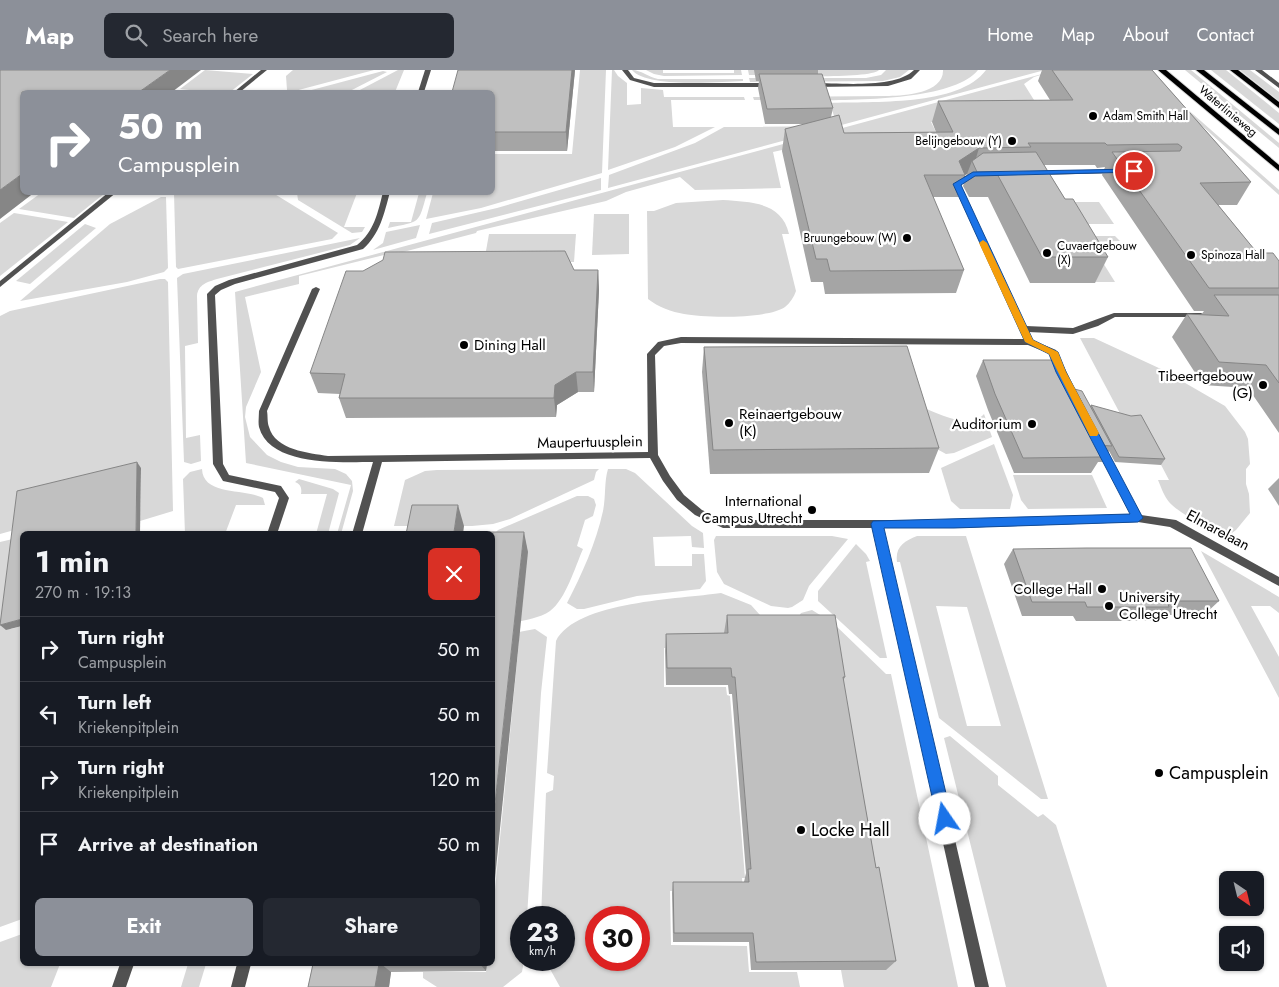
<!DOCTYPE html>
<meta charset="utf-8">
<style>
body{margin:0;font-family:Jost,sans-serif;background:#242831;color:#f1f3f6;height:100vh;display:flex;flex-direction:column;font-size:19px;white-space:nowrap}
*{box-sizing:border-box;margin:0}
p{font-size:16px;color:#9ea1a6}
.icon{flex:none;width:28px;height:28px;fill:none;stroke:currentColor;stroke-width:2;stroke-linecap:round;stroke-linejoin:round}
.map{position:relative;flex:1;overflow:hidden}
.side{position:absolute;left:20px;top:461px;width:475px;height:435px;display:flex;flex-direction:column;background:#171b24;border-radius:8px;box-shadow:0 1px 4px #0004}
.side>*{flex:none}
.hud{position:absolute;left:20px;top:20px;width:475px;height:105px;border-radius:8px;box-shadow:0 1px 4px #0004;background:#8c9099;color:#fff;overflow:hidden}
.needle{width:32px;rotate:145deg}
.fabs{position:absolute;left:1219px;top:801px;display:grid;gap:10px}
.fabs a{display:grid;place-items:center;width:45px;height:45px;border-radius:8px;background:#171b24;box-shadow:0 1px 4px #0004;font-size:25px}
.speed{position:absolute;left:510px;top:836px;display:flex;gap:10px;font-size:25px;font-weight:700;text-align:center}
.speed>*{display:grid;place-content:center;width:65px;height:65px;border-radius:50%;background:#171b24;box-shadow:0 1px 4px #0004;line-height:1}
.speed small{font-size:12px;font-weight:400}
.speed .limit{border:8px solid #d22;background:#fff;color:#111}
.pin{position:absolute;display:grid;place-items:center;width:42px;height:42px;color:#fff;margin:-21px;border:2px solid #fff;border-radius:50%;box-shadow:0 1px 5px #0007}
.me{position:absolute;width:55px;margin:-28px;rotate:348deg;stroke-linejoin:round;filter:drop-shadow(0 0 4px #0008)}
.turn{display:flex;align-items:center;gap:18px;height:105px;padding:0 15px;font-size:22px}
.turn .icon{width:65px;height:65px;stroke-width:2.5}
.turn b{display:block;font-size:35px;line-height:42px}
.round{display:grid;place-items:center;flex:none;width:52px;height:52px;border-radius:8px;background:#242831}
.headline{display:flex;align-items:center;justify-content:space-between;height:85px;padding:0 15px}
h1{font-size:30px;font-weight:700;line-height:38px}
.cta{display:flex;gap:10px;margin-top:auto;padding:10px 15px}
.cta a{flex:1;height:58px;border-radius:8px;background:#8c9099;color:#fff;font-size:20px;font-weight:700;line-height:58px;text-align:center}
.cta a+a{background:#242831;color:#f1f3f6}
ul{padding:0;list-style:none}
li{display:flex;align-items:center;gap:15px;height:65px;padding:0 15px;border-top:1px solid #363941}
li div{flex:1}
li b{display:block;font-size:19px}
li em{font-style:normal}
header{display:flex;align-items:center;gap:30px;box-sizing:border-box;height:70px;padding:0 25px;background:#8c9099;color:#fff}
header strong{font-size:24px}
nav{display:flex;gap:28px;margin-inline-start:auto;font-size:18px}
.search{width:350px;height:45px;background:#242831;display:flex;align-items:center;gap:12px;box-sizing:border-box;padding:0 18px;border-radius:8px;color:#9ea1a6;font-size:19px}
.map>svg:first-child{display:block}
</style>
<header>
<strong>Map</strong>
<div class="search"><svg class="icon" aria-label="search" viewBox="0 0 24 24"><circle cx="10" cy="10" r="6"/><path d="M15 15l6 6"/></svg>Search here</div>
<nav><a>Home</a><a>Map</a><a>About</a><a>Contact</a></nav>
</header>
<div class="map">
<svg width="1279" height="917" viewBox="0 0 1279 917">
<rect width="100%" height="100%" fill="#fff"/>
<g fill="#d8d8d8" fill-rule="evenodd">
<path d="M205 0 253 4 230 22H208L180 19Z"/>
<path d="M293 0H374L291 22 287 20 286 6Z"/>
<path d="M398 0H404L395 22H356Z"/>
<path d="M580 0H606L602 103 481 138 426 149 433 123 492 122 493 84H572Z"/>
<path d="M612 0H614L618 6 627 13V35L641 34V18L663 20 664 27H744L745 30H671L673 57H715L675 77 608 100Z"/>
<path d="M632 0C641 0 648 7 658 9H743V11C719 12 646 18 632 0Z"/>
<path d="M646 0H663V3H734V0H741L742 5 664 6 654 4Z"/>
<path d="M748 0H879C869 10 769 5 749 5Z"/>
<path d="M886 0H909L900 7 883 11 750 12 749 8H866L881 5Z"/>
<path d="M943 0H978C948 38 802 29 754 30L753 27 889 26C905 26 944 23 943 0Z"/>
<path d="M986 0H1045L608 118 609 105 695 73 724 57 837 56 830 33C871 31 959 37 986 0Z"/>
<path d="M1057 0 1034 7 1024 14 1034 30H1027L1015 52H931L947 84 782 80 773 82 781 118 695 120 680 107 626 122 606 131 477 161 476 163 384 187V185L299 206V214L245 227 261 302 246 337 245 347 250 367 267 385 281 392 298 397 335 399 346 404 352 411 353 421 341 464H337L351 415 246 393 235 222Z"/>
<path d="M1143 0 1279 120V125L1161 19Z"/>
<path d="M1185 0H1191L1279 73V78Z"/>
<path d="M1211 0H1226L1231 4 1279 43V54Z"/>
<path d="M1240 0H1250L1279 22V31Z"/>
<path d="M383 1 387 2 348 22H304Z"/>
<path d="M601 108V120L429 164 432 153 497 138Z"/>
<path d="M41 123V122L105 123 74 148 19 139Z"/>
<path d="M174 123H273L338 163 332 169 178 199 176 197Z"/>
<path d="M297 123H357L344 157H365L362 162 352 163 298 130Z"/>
<path d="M419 123H427C418 155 421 151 388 158L390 152H411Z"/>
<path d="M161 127H166L168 198 164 202 127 212 20 231 110 154Z"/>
<path d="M723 130C751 132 782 132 789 164H782L796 221C794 227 790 233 785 237 768 249 705 248 684 244 672 242 658 237 648 229L647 141H654L676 133Z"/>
<path d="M1069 132H1099L1114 154H1082Z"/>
<path d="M14 143 68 152 0 206V153Z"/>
<path d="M594 144H629V184L592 185Z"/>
<path d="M85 154 96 158 30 214 16 211Z"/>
<path d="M420 155 416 168 373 180 383 173 386 162Z"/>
<path d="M489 164H576L574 192H484Z"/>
<path d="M1084 166H1115L1120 171 1090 172 1115 212H1095Z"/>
<path d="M360 168 350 175 217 209C208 212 198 214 197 226L198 273 185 276 186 368 200 365 201 391 191 394 184 392 177 208 183 204Z"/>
<path d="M160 209H165L168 212 173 441 140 451 141 402 140 400 18 459 0 464V246L10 241Z"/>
<path d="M1080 268H1094L1161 299 1225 336 1245 362 1248 369 1250 394 1246 399V414L1249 424 1250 443 1236 460 1229 465C1212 461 1181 445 1169 432 1164 426 1161 417 1158 410H1169L1138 351H1124Z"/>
<path d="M922 337C939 344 970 360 984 344L992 367 954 383 946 384 935 378Z"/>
<path d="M994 374 1013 425 1010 439H960L951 431 941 398Z"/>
<path d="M202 399C203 426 244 418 263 428L265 435H236L225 464H185L183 409 190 402Z"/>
<path d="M599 399 596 402 594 410 510 449 493 454 472 456H394L405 410 425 401 437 400Z"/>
<path d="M608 399H626L635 403 692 456 703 463 704 478 692 477 691 466 653 467 655 496H692V484H704L706 511 700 519 637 526 584 539H577L567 533C582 504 596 473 603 441 606 427 604 412 608 399Z"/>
<path d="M1013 405H1092L1107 438 1028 439 1021 430Z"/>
<path d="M299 409 333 419 339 423 328 464H316L327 424H301C302 419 301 414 295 412Z"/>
<path d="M577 426H588L594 429 596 435 593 446 585 450 577 476 583 479C575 497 566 529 550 541 540 548 525 550 513 553L492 543 527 482H493V465L498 460Z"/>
<path d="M716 466H832L848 469 809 516 803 530 792 537 788 538 771 536 724 514 717 502 714 470Z"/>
<path d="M917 466H966L1048 729H1041L939 648 900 492H897C895 477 904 471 917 466ZM936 536 967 537 1001 656H967Z"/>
<path d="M17 468 11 559 22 556V849L0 857V472Z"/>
<path d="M856 474 866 484 870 491 866 492 887 588H880L818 531V521Z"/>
<path d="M1201 481 1279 527V543L1270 536H1251L1279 587V628Z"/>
<path d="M721 523 751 535 760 545 762 563H722L723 577 664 578V617H726L727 625 730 626 745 808H742L743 821H670L671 875 747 876 749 902H797L800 917H560L545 890H564V848H541L546 723 553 720 554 706 547 703 556 571C576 531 681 529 721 523ZM596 848H639V890H596Z"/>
<path d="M812 540 833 553 886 604H891L958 917H844L841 900H886L870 809 798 548 801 543Z"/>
<path d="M535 559 547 567 541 623 527 847 521 848V890H524L522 902 503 917H437L423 908V902H486L487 894H492L493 841 519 571 497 566Z"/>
<path d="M950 666 998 706V715L1038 747 1043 744 1056 755 1107 917H1006L944 668Z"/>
<path d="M22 864V894H60L51 917H0V872Z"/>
<path d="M188 894H206L199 917H181Z"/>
</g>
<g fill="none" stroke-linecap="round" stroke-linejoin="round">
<defs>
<g id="primary">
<path d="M1158 0H1166L1279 95V101Z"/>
<path d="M1196 0H1204L1279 59V65Z"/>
<path d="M1230 0H1238L1279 32V38Z"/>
</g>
</defs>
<use href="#primary" stroke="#dbdbdb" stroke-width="2"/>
<g fill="#515151" fill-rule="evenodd">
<path d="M425 0H431L424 22H418Z"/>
<path d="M622 0H628L634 8 654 13H771L774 15 771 17H654L630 10Z"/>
<path d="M914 0H920L911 9 888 16 813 17 810 15 813 13C840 13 895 19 914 0Z"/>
<path d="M383 122H390C384 144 380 164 363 179L235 214 221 220 215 225 223 394 229 405 281 416 289 428 277 464H267L279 428 275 422 223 411 213 394 207 224 215 216 229 210 357 175C374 162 378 142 383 122Z"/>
<path d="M120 894H134L126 917H112Z"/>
</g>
<g fill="#515151" fill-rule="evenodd">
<path d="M261 0H267L240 22H234Z"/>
<path d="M109 122H117L0 217V211Z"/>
</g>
<g fill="#515151" fill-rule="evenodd">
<path d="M1255 0H1262L1279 13V18Z"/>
<path d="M1117 100 1120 102 1119 103 1036 105 1033 103 1036 101Z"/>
<path d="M979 102 981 103V105L965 109 960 114 1026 256 1073 258 1114 243H1201L1205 245 1201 247H1115L1098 256 1073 264 1028 262 1032 270 1056 280 1080 330 1076 333 1072 330 1050 284 1028 275 681 273 664 276 655 285 658 385 670 406 684 425 702 440 724 450H954L1131 444 1095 376 1100 373 1103 374 1141 445 1176 450 1279 507V516L1170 457 1138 452 954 458H883L989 917H975L873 458H723L695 445 677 430 663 411 650 388 382 392 362 464H352L373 392C341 392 270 397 259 357 258 352 259 346 259 341L312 219 316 217 320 219 267 341C268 346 267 352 269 357 275 380 309 383 328 386L648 382 647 284 658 272 681 267 1024 269 954 114 961 107Z"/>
<path d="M237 894H251L245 917H231Z"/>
</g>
<use href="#primary" fill="#000" fill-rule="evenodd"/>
</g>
<g fill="#a5a5a5">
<path d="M575 0 567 81H492V22Z"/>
<path d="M754 0H818V4L833 38 831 47 844 63 936 62 932 52 938 31 1050 30 1038 11 1042 0H1152L1251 112 1237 135H1218L1254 179 1258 183 1279 191V363L1248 318 1203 315 1172 267 1187 244 1201 245 1204 241H1194L1102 105 1105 97 1097 98 1095 95H1044L1065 129 1108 187 1095 213H1030L988 127H969L963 116 967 104 965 105 958 127H933L964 200 956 223 825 224 823 212H811L782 81 785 59 807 54H765L758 18 759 11H756Z"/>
<path d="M598 200 599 220 594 322H578L557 335 556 347 346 348 339 328 340 324 318 323 310 303 363 201Z"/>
<path d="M704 277 939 378 929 403 710 404 702 302Z"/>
<path d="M983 290 1067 317 1090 336 1091 335 1165 389 1161 395 1115 392 1109 381 1102 392H1098L1091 403H1014L988 340 976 306Z"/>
<path d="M1279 408V436L1268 419Z"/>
<path d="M1013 479 1219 531 1204 545H1161L1156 551H1076L1073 546H1022L1004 494Z"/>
<path d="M727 545 845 607 843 611 876 798 896 891 886 900H751L749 872H673L672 823 673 812H744L746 803 732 624H729L728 615H666L665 581 666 564 724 563Z"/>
<path d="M313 894H487L486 901 391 902 389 917H308Z"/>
</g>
<g fill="#868686">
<path d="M170 0H201L172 22H139Z"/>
<path d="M572 0H575L567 81 566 62Z"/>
<path d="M979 78 974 95 972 91 967 104 965 105 959 91Z"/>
<path d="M22 104V122H35L0 149V120Z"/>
<path d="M598 200 599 220 594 322 593 302Z"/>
<path d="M576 302 578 322 557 335 556 347 554 328 555 315Z"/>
<path d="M137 392 141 398 140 464H136Z"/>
<path d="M458 435 464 456 463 464 454 462Z"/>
<path d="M524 462 528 482 492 838V762Z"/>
<path d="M22 549V556L6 560 0 555Z"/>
<path d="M379 894H381L391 902 389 917H375Z"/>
<path d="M480 894H487L486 901Z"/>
</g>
<g fill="#c0c0c0" stroke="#868686">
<path d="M0 0H170L139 22H22V104L0 120Z"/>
<path d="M458 0H572L566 62H492V22H452Z"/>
<path d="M1052 0H1152L1251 112 1200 113 1254 179 1258 183H1273L1279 191V218H1209L1112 82 1180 81 1182 77 1178 74 1107 75 1105 73H1028L1031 77 979 78 959 91 965 105H924L964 200 830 201 827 189H816L785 59 839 45 844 63 953 62 938 31 1073 30Z"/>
<path d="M759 4H822L833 38 767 39Z"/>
<path d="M1036 82 1065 129H1073L1108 187H1042L996 102H977L972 91 983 83Z"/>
<path d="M565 181 574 200H598L593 302H576L555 315 554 328H339L345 304 310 303 346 201H363L383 190 385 182Z"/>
<path d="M1214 225H1279V313L1266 295 1219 292 1187 244 1229 246Z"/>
<path d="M907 276 939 378 713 380 704 277Z"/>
<path d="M983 290H1055L1067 317 1082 321 1112 376 1095 375 1101 387 1023 388 995 324Z"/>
<path d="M1091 335 1131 346 1141 345 1165 389 1119 387Z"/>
<path d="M137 392 136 464H22V549L0 555 17 421Z"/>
<path d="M412 435H458L454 462H524L492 762V464H406Z"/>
<path d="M1087 478H1191L1219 531H1167L1169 537H1087L1085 532H1032L1013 479Z"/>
<path d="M727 545H835L845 607H843L858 695 876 798 879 797 896 891 756 892 753 863H674L673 812H749L748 799H751L735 607H732L731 598H667L666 564 728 563Z"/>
<path d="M313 894H379L375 917H308Z"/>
</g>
<path fill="#1a73e8" stroke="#114b97" d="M1134 99H1136V102L975 106 961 115 1033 270 1058 282 1066 302 1143 448 1138 452 954 458H884L952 749 950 754 945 756 939 754 937 749 871 454 873 451 1130 444 1056 302 1049 284 1025 272 953 114 973 102Z"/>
<path fill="#f59e0b" d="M983 170 987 173 1033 270 1058 282 1066 302 1099 363 1097 366H1090L1049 284 1025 272 979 173Z"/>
<g fill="#000" stroke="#fff" stroke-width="2">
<circle cx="1093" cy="46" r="5"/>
<circle cx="1012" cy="71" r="5"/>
<circle cx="907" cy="168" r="5"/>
<circle cx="1047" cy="183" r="5"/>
<circle cx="1191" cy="185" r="5"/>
<circle cx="464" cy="275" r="5"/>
<circle cx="1263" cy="315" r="5"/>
<circle cx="729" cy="353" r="5"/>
<circle cx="1032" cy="354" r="5"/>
<circle cx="812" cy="440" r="5"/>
<circle cx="1102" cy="519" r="5"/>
<circle cx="1109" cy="536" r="5"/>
<circle cx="1159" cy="703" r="5"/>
<circle cx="801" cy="760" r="5"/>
</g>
<g text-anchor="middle" stroke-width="4.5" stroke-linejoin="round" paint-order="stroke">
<g font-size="12" fill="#000" stroke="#fff">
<text transform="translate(1228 41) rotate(40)" y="4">Waterlinieweg</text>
</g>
<g font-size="12" fill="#000" stroke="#fff" text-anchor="start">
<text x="1103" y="50">Adam Smith Hall</text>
<text x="1002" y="75" text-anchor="end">Belijngebouw (Y)</text>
<text x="897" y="172" text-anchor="end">Bruungebouw (W)</text>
<text x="1057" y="180">Cuvaertgebouw<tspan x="1057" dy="14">(X)</tspan></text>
<text x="1201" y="189">Spinoza Hall</text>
</g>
<g font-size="15" fill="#000" stroke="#fff" text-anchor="end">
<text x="474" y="280" text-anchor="start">Dining Hall</text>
<text x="1253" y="311">Tibeertgebouw<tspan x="1253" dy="17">(G)</tspan></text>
<text x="739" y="349" text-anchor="start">Reinaertgebouw<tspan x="739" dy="17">(K)</tspan></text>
<text x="1022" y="359">Auditorium</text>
<text x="802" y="436">International<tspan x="802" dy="17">Campus Utrecht</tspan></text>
<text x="1092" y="524">College Hall</text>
<text x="1119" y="532" text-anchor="start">University<tspan x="1119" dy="17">College Utrecht</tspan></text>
</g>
<g font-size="15" fill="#000" stroke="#fff">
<text transform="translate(590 372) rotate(-1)" y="5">Maupertuusplein</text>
<text transform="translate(1218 460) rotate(28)" y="5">Elmarelaan</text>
</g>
<g font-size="18" fill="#000" stroke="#fff" text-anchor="start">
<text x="1169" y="709">Campusplein</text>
<text x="811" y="766">Locke Hall</text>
</g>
</g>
</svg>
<div class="fabs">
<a><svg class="needle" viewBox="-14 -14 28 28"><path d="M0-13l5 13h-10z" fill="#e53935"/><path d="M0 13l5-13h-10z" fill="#9ea1a6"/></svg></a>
<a><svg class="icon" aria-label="sound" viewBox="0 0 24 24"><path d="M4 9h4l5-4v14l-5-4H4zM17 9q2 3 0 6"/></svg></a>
</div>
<div class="speed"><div>23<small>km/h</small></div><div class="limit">30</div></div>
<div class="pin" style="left:1134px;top:101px;background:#d93025"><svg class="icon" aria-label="arrive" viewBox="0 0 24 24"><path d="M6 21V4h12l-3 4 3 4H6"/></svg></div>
<svg class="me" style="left:945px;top:749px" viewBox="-20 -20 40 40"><circle r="19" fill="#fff"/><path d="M0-13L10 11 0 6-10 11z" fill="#1a73e8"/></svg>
<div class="hud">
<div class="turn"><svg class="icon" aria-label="right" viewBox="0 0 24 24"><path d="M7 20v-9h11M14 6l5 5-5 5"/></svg><div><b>50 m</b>Campusplein</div></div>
</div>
<section class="side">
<div class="headline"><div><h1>1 min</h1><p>270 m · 19:13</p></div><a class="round" style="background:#d93025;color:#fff"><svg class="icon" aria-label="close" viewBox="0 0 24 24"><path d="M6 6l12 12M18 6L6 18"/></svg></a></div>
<ul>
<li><svg class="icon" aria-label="right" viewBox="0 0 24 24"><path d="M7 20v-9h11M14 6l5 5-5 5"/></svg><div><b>Turn right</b><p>Campusplein</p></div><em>50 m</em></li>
<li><svg class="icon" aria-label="left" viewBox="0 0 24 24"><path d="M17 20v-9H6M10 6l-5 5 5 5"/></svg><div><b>Turn left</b><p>Kriekenpitplein</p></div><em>50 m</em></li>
<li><svg class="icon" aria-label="right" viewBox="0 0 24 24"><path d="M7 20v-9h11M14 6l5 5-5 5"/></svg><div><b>Turn right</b><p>Kriekenpitplein</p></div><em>120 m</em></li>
<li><svg class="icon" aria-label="arrive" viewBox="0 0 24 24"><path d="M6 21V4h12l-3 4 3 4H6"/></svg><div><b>Arrive at destination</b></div><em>50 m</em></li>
</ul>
<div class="cta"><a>Exit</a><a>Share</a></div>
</section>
</div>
